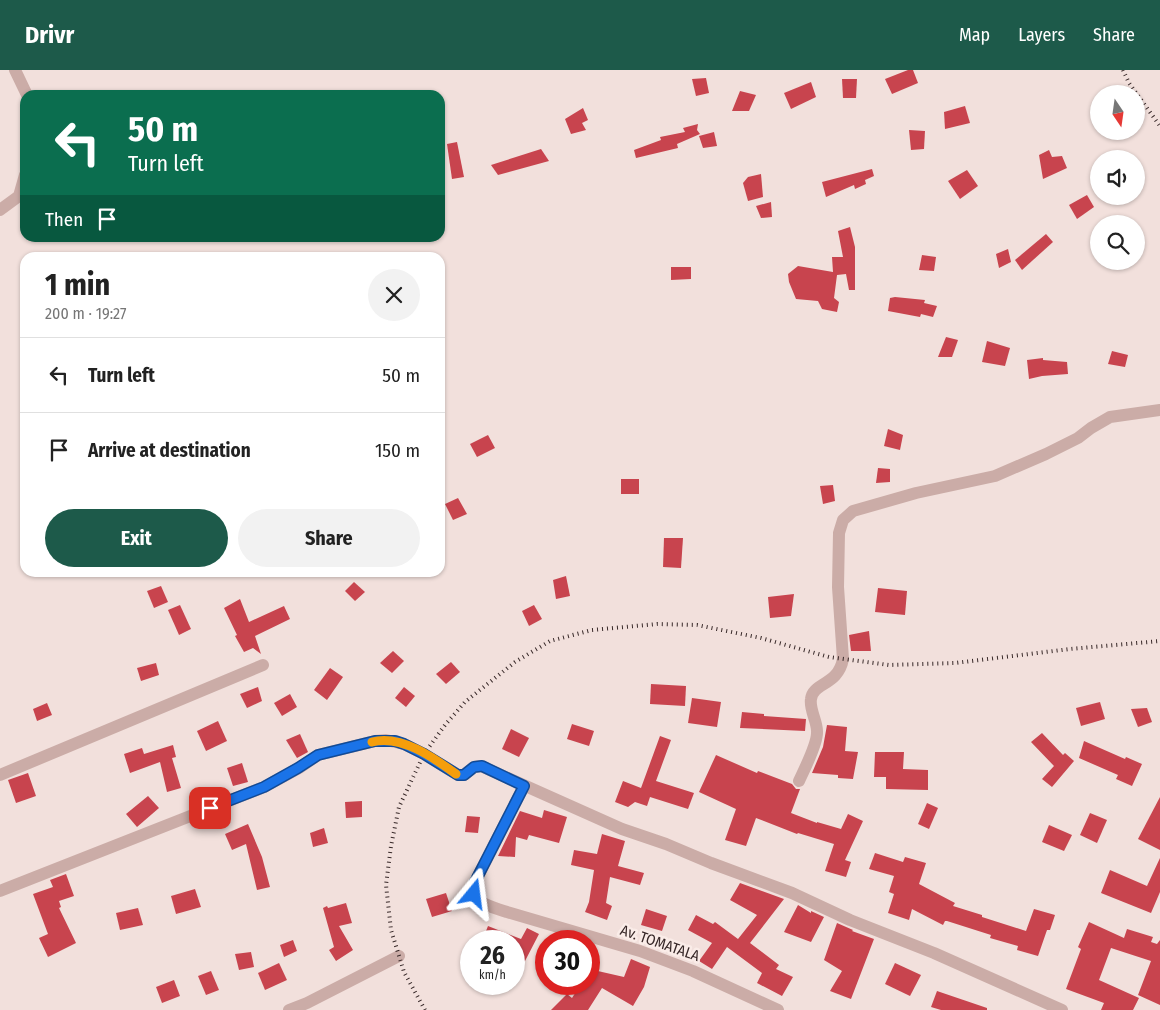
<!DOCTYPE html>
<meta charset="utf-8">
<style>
body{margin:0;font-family:"Fira Sans Condensed",sans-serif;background:#f2f2f2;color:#222;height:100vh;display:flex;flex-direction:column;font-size:19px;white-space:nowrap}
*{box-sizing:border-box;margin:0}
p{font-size:16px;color:#767676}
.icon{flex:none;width:28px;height:28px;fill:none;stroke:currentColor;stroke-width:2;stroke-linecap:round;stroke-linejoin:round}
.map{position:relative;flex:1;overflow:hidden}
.drawer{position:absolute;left:20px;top:182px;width:425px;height:325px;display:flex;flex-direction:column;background:#fff;border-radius:15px;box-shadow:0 1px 4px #0004}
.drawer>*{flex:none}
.hud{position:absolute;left:20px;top:20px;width:425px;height:152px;border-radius:15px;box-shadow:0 1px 4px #0004;background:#0b6e4f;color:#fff;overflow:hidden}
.needle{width:32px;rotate:167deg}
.controls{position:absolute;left:1090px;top:15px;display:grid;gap:10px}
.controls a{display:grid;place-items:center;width:55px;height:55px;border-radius:50%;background:#fff;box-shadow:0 1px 4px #0004;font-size:25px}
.speed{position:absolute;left:460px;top:860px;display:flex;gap:10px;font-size:25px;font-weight:700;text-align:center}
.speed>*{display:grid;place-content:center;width:65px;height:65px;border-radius:50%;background:#fff;box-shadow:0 1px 4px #0004;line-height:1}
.speed small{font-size:12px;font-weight:400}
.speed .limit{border:8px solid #d22;background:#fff;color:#111}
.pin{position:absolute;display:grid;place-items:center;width:42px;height:42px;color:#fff;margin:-21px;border-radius:10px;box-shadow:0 2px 8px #0006}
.me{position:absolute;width:55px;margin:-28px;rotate:16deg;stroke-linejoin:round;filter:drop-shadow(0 0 4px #0008)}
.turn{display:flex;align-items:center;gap:18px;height:105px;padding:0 25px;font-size:22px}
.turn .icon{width:65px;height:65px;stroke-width:2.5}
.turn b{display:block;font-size:35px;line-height:42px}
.then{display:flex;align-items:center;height:48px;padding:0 25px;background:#0003;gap:10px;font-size:19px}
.round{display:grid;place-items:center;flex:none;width:52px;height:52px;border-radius:26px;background:#f2f2f2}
.overview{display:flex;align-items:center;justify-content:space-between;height:85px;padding:0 25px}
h1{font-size:30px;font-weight:700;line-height:38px}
.primary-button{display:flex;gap:10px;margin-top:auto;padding:10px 25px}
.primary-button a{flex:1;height:58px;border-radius:30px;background:#1d5a4a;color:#fff;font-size:20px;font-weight:700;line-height:58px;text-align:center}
.primary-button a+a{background:#f2f2f2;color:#222}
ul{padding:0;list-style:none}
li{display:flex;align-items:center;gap:15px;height:75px;padding:0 25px;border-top:1px solid #e0e0e0}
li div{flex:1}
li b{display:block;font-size:19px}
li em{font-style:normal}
header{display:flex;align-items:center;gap:30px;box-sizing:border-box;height:70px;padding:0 25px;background:#1d5a4a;color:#fff}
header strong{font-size:24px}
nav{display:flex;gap:28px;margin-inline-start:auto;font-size:18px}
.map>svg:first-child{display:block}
</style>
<header>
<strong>Drivr</strong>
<nav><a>Map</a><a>Layers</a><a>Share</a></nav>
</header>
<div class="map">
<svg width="1160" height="940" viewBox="0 0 1160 940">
<rect width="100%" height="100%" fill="#f2e0dc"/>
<g fill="#c8444e">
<path d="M908 0H913L918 13 892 24 885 9Z"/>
<path d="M706 8 709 23 696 26 692 9Z"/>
<path d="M842 9H857L856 28H843Z"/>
<path d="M811 12 816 27 791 39 784 23Z"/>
<path d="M740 21 756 25 749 41H732Z"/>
<path d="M965 36 970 53 945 59 944 42Z"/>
<path d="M583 38 588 50 582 53 586 60 571 64 565 49Z"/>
<path d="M698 54 697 60 700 64 677 74 678 78 636 88 634 80 661 70 660 67 685 62 683 58Z"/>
<path d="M909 60 925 61 924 79 911 80Z"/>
<path d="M714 62 717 76 703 78 699 66Z"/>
<path d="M457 72 464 107 452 109 447 74Z"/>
<path d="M541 79 549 91 498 105 491 95Z"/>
<path d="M1049 80 1052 87 1062 86 1067 98 1043 109 1039 85Z"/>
<path d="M872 99 874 106 865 110 866 114 855 119 854 115 826 127 822 112Z"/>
<path d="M967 100 978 116 960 129 948 111Z"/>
<path d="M761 104 763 127 748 131 743 113 748 107Z"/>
<path d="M1087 125 1094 137 1077 149 1069 135Z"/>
<path d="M771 132 772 147 761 148 756 136Z"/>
<path d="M850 157 855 177V220H849L846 204 837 205 834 228 839 232 837 242 822 239 818 231 796 229 789 212 788 204 798 196 833 202 832 187H843L838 161Z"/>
<path d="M1046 164 1053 172 1022 200 1015 190Z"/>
<path d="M1008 179 1011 192 999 198 996 184Z"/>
<path d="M922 185 936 187 934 201 919 200Z"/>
<path d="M671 197H691V209L671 210Z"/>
<path d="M895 227 925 230 924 233 937 236 933 247 921 244 920 247 888 241 890 228Z"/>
<path d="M946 267 958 270 952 287H938Z"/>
<path d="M987 271 1010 278 1005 296 982 292Z"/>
<path d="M1112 281 1128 285 1125 297 1108 294Z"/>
<path d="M1043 288V290L1067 292 1068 304 1042 306 1029 309 1027 290Z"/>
<path d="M888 359 903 365 900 380 884 376Z"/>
<path d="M488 365 495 378 477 387 470 374Z"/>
<path d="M878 398 890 399V412L876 413Z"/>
<rect x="621" y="409" width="18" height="15"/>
<path d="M833 415 835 431 823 434 820 416Z"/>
<path d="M458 428 467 444 453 450 445 434Z"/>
<path d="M664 468H683L681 498 663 497Z"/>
<path d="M566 506 570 526 556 529 553 510Z"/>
<path d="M354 512 365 522 355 531 345 521Z"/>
<path d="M161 516 168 532 154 538 147 521Z"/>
<path d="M878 518 907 521 905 545 875 542Z"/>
<path d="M794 524 791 546 770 548 768 527Z"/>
<path d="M240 529 249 552 284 536 290 549 255 566 261 584 253 578 244 582 235 566 237 565 224 538Z"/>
<path d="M180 535 191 559 179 565 168 540Z"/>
<path d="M534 535 542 549 529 556 522 541Z"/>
<path d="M869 561 871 581H851L849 565Z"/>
<path d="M393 581 404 591 392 603 380 593Z"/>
<path d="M451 592 460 602 446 614 436 604Z"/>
<path d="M156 593 159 605 141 611 137 598Z"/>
<path d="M330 598 343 607 327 630 314 620Z"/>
<path d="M651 614 686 616 685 636 650 634Z"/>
<path d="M258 617 262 631 247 638 240 624Z"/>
<path d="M404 617 415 626 406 637 395 628Z"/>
<path d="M290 624 297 637 282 646 274 633Z"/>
<path d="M692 628 721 632 717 657 688 653Z"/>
<path d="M1100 632 1105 649 1081 656 1076 638Z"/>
<path d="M47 633 52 645 37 651 33 639Z"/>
<path d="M1147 638 1152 652 1138 657 1131 639Z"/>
<path d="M742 642 764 644V646L806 649 805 661 740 658Z"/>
<path d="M218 651 227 671 206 681 197 661Z"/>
<path d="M572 654 594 661 589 676 567 669Z"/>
<path d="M827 655 847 657 845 681 858 682 853 709 838 708V705L812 703 823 677Z"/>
<path d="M511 659 529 668 519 687 502 679Z"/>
<path d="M1042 663 1063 685 1065 683 1074 691 1052 717 1042 709 1054 696 1031 672Z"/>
<path d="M300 664 308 682 297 688 286 670Z"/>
<path d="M660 666 671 670 656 711 694 723 688 739 650 727 647 736 635 732 628 737 615 732 623 711 641 718Z"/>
<path d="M1084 671 1125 689 1126 687 1142 694 1132 716 1116 709 1118 705 1079 688Z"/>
<path d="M173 675 176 687 172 688 181 718 167 722 160 692 130 703 124 684 142 678 144 684Z"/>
<path d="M875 682H904L903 699 928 700V720L886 719V707H874Z"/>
<path d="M716 685 757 703 758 701 792 714 796 719H800L791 743 817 753V752L841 759 848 744 863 751 845 790 851 792 846 807 825 801 834 774 798 763 797 764 756 748 746 776 725 770 736 739 699 722Z"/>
<path d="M242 693 248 712 233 716 227 698Z"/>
<path d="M28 703 36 726 16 733 8 710Z"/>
<path d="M148 726 159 738 137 757 126 744Z"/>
<path d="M1160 727V780L1138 769Z"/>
<path d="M362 731V747L346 748 345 732Z"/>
<path d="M927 733 938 738 929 759 918 754Z"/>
<path d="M544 740 567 747 559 773 529 765 527 770 516 767 515 787 498 786 520 741 542 748Z"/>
<path d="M1090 743 1107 750 1097 773 1080 765Z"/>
<path d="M467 746 480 747 478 763 465 762Z"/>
<path d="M248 754 262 787 270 817 257 820 246 774 232 780 225 764Z"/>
<path d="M1049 755 1072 765 1064 781 1042 772Z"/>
<path d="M324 758 328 773 313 777 310 763Z"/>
<path d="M602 764 625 771 618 796 644 803 640 815 610 807 606 833 612 836 607 850 585 842 589 832 594 800 571 795 574 780 597 784Z"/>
<path d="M875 783 903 792 905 787 926 793 919 814 955 833 953 836 982 845V847L1026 861 1034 839 1055 845 1050 860H1047L1038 886 1017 880 1018 876 990 868 991 865 947 851H945L943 855 912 839 909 850 888 843 894 824 889 822 894 806 869 799Z"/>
<path d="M1160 788V822L1151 843 1101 823 1110 800 1147 816Z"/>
<path d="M66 804 74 826 59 831 61 837 59 838 76 873 48 887 39 868 48 864 33 824 53 817 50 810Z"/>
<path d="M740 813 784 829 750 873 779 895 776 899 793 907 782 926 757 913 762 903 727 877 712 899 699 891 712 873 688 860 696 845 713 854 715 852 738 869 757 845 730 830Z"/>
<path d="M195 819 201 837 176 844 171 826Z"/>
<path d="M446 823 452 841 432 847 426 829Z"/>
<path d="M346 833 352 853 339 856 353 880 336 891 329 880 334 877 323 838 327 836 328 838Z"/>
<path d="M798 835 811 843V841L824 847 811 872 784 862Z"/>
<path d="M138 838 143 855 120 860 116 843Z"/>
<path d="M646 839 667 846 662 861 641 855Z"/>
<path d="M1089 852 1124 868 1127 859 1153 867 1151 872 1157 874 1160 870V935L1138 925 1151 891 1111 878 1099 910 1139 928 1133 940H1101L1104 933 1066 919 1081 879 1078 877Z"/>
<path d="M837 853 853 860 852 861 874 869 851 929 830 921 842 901 824 890Z"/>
<path d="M488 856 521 869 527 858 539 864 525 891 514 885V871H482Z"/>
<path d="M293 870 297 881 284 887 280 875Z"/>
<path d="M251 882 254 897 239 900 235 884Z"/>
<path d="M631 889 650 897 644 917 633 936 602 918 588 940H551L567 924 572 928 581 914H589V899L624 907Z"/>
<path d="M279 893 287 910 265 920 258 903Z"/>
<path d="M895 893 921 905 910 926 885 914Z"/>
<path d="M211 901 219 920 206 925 198 906Z"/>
<path d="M174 910 180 926 162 933 156 917Z"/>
<path d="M937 921 987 938V940H941L931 937Z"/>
</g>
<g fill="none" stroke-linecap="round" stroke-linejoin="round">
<g stroke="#cbaca7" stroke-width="12">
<path d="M15 0 27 25"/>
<path d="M0 140 19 126 25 105"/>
<path d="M0 705 263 595"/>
<path d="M799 711C804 700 817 675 817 663 818 652 809 640 811 629 813 612 838 616 843 589L838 517 839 463 843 450 853 441 916 423 995 406 1046 384 1078 368 1091 358 1110 347 1160 340"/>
<path d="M524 716 474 814C474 835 490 836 507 842L640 881 693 901 778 940"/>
<path d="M0 821 264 717 299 698 318 685 375 671 386 670 404 674 424 684 458 705H464L474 697 481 696 622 759 666 774 711 793 792 823 850 850 934 883 1062 940"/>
<path d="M289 940 307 933 399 886"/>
</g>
<g stroke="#372828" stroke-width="4" stroke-dasharray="1 4" stroke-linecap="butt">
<path d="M1123 0 1129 13 1160 56"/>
<path d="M425 940 404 902 391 860 386 815 391 776 399 737 424 684 445 655 465 632 515 592 550 571 592 560 657 554 697 555 761 568 829 587 889 595 955 593 1070 579 1160 571"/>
</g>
</g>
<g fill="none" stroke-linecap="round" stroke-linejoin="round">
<defs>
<path id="route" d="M210 738 264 717 298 698 318 685 375 671H395L404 674 424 684 458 705H464L474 697 482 696 524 716 478 806 474 814V824"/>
</defs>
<use href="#route" stroke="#114b97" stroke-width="12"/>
<use href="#route" stroke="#1a73e8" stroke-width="9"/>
<path stroke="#f59e0b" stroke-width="9" d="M372 672C401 664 434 688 456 704"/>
</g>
<g text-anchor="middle" stroke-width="5" stroke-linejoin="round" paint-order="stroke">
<g font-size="15" fill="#372828" stroke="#faece8">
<text transform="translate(660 873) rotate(19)" y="5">Av. TOMATALA</text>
</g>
</g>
</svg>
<div class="controls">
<a><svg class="needle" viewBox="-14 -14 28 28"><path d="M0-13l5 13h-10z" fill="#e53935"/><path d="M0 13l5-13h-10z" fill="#767676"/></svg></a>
<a><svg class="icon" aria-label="sound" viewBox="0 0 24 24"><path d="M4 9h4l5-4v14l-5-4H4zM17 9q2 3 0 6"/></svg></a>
<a><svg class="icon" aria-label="search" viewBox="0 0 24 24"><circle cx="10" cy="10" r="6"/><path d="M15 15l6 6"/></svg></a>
</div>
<div class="speed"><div>26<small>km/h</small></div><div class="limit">30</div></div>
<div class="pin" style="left:210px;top:738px;background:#d93025"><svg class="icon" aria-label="arrive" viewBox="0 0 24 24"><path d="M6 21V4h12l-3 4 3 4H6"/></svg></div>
<svg class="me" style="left:474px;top:824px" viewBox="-20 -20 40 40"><path d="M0-17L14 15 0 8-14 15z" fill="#1a73e8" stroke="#fff" stroke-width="4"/></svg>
<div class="hud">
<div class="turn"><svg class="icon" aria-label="left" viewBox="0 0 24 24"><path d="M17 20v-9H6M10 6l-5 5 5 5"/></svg><div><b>50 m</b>Turn left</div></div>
<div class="then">Then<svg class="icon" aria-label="arrive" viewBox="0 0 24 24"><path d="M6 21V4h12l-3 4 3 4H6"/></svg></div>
</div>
<section class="drawer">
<div class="overview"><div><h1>1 min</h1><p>200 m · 19:27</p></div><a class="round"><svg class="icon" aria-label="close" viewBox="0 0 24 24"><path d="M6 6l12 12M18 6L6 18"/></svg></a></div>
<ul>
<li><svg class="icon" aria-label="left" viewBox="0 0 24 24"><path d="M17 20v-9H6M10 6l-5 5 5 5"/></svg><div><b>Turn left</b></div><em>50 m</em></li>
<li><svg class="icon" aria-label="arrive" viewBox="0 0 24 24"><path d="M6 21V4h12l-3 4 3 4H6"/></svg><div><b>Arrive at destination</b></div><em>150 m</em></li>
</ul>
<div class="primary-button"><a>Exit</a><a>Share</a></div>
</section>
</div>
